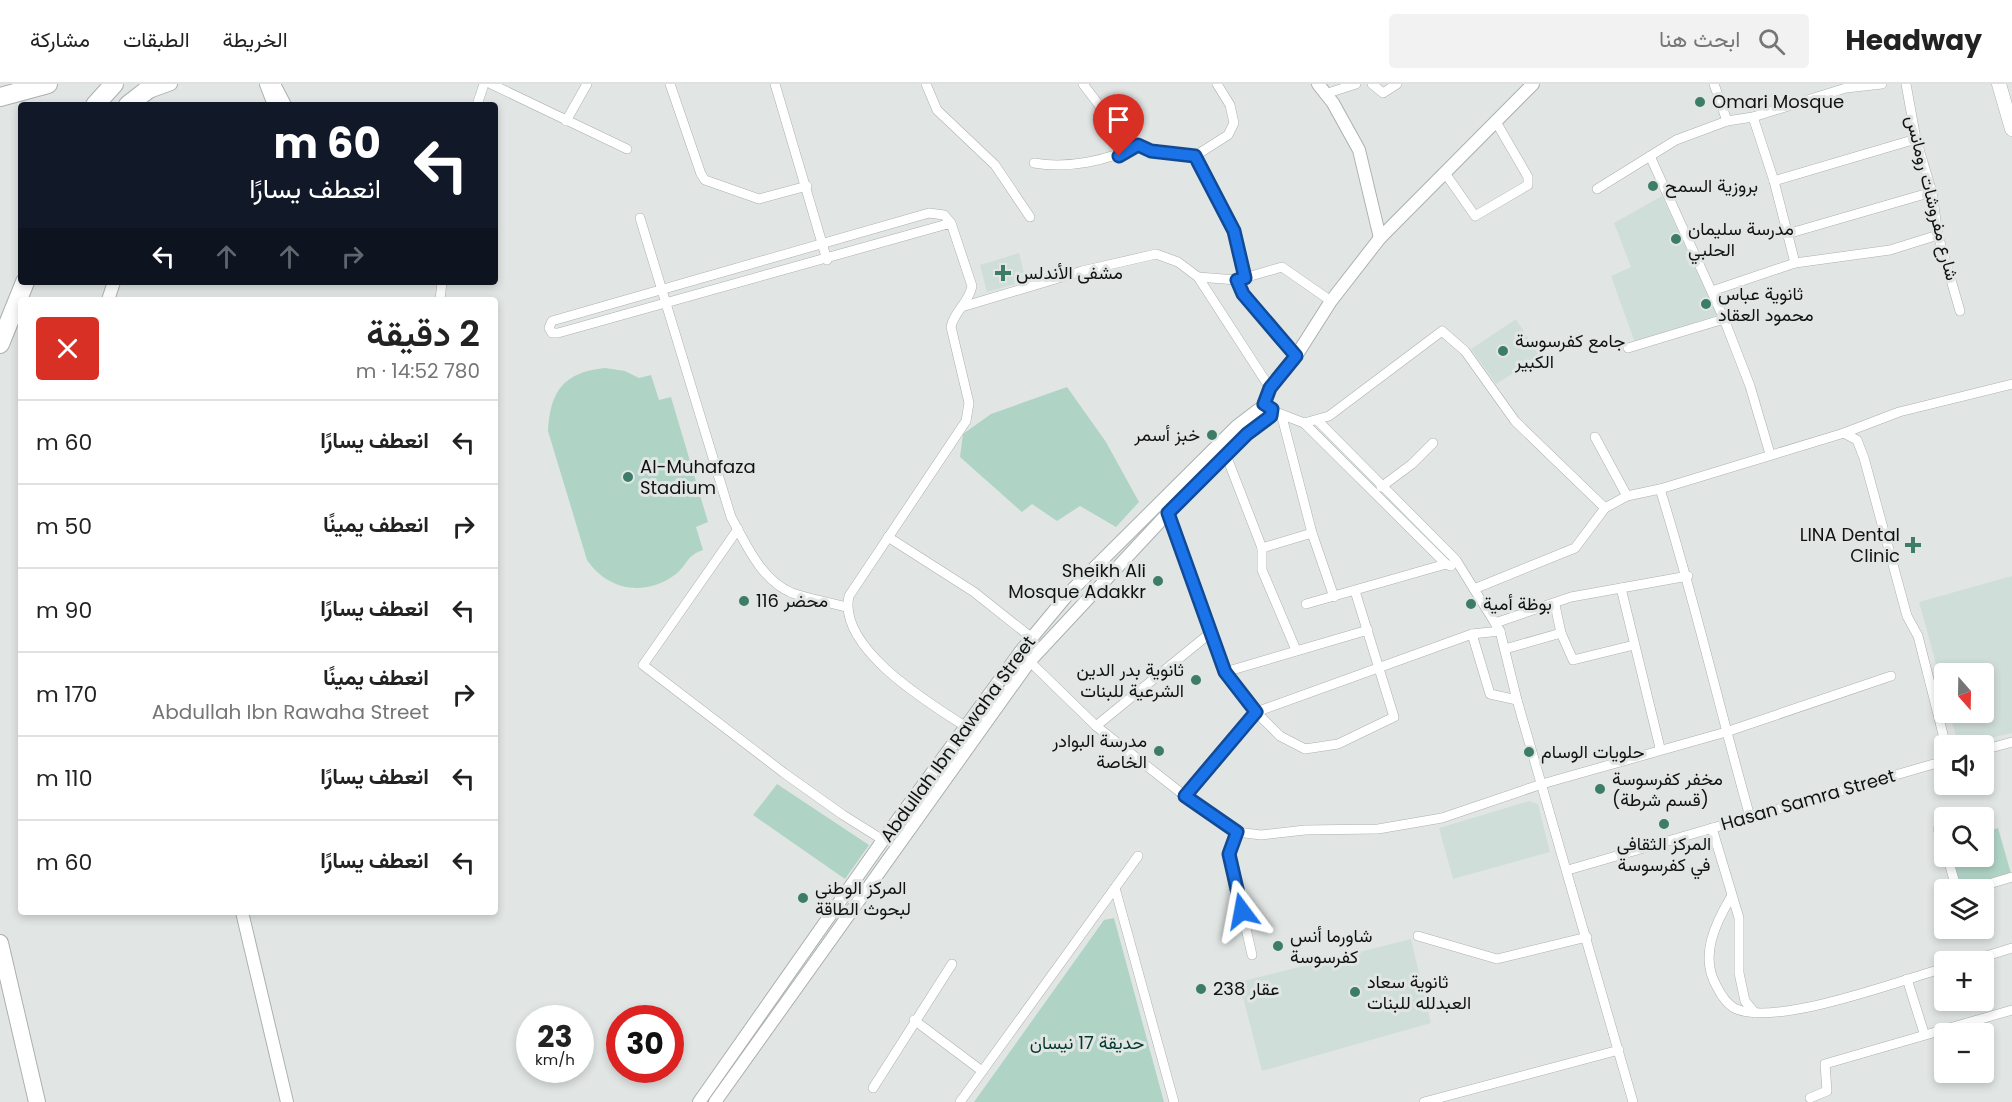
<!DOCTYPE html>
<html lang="ar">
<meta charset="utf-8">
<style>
body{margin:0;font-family:Poppins,Vazirmatn,sans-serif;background:#f2f2f2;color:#222;direction:rtl;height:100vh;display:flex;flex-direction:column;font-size:22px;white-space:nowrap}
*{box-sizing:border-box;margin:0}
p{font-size:20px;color:#767676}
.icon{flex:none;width:33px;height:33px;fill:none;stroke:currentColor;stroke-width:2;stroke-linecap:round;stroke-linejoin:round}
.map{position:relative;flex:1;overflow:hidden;direction:ltr}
.details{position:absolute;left:18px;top:213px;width:480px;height:618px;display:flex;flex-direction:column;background:#fff;border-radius:6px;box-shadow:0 3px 9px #0003;direction:rtl}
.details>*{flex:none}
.banner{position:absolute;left:18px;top:18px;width:480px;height:183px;border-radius:6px;box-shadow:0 3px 9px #0003;direction:rtl;background:#111827;color:#fff;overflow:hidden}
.needle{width:39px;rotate:160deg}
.tools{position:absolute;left:1934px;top:579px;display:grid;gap:12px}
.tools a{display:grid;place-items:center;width:60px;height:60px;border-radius:6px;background:#fff;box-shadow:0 3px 9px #0003;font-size:30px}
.speed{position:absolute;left:516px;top:921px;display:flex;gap:12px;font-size:30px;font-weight:700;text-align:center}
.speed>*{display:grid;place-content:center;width:78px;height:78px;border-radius:50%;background:#fff;box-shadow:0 3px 9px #0003;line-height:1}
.speed small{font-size:15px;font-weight:400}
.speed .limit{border:9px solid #d22;background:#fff;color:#111}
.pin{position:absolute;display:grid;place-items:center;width:51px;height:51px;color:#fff;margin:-62px -26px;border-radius:50% 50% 50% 0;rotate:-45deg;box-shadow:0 0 6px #0007}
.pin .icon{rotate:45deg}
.me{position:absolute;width:66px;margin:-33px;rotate:347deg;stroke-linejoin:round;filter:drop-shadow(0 0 4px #0008)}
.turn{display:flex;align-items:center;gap:21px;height:126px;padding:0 18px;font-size:27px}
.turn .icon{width:78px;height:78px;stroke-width:2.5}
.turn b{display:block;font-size:42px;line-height:51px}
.lanes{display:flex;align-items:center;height:57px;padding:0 18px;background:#0003;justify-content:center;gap:30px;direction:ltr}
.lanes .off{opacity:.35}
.round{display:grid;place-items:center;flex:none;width:63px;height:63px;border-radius:6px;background:#f2f2f2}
.head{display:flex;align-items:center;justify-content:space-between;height:102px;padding:0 18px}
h1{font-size:36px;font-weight:600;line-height:45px}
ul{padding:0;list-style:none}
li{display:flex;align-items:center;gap:18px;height:84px;padding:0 18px;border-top:2px solid #e0e0e0}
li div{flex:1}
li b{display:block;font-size:22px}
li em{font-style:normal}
header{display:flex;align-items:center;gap:36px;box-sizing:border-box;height:84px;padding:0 30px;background:#fff;border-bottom:2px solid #e0e0e0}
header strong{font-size:28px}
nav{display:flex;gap:33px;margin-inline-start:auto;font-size:21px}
.search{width:420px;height:54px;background:#f2f2f2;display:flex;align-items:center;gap:15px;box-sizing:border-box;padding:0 21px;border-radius:6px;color:#767676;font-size:22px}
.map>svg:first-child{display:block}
</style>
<header>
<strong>Headway</strong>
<div class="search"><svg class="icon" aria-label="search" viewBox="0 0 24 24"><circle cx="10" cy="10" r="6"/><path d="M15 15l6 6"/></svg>ابحث هنا</div>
<nav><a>الخريطة</a><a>الطبقات</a><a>مشاركة</a></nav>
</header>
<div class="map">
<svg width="2012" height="1018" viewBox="0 0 2012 1018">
<rect width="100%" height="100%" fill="#e1e6e4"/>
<g fill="#d0ded9">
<path d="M1662 112 1717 231 1635 259 1611 192 1631 183 1614 139Z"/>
<path d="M1019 169 1026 197 987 208 980 181Z"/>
<path d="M1516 235 1540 273 1496 300 1471 265Z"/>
<path d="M2012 492V649L1959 661 1949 629 1983 628V590H1944V609L1919 518Z"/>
<path d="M1529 717 1538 720 1550 768 1453 795 1439 744Z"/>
<path d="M1411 855 1431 939 1262 987 1239 898Z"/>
</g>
<g fill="#afd4c6">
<path d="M605 284 625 287 639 294 651 291 659 316 671 313 708 438 696 443 703 466C686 472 688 480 676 490 646 513 608 507 587 476L548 347C550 307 564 288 605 284Z"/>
<path d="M1067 303 1106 358 1139 418 1116 443 1080 422 1057 437 1032 420 1022 428 960 373 963 350 991 330Z"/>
<path d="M777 700 869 761 845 795 753 731Z"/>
<path d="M1998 744 2012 793 1969 805H1957L1947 773 1983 772V749Z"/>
<path d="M1114 834 1164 1018H974L1104 836Z"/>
</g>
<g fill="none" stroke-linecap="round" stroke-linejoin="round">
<defs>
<g id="minor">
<path d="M491 0 627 65"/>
<path d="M670 0 701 90 705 96 759 115 807 102"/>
<path d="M775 0 827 176"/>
<path d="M926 0 937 26 995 81 1030 133"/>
<path d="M1083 0 1125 55 1151 67 1195 72 1228 51 1234 39 1230 21 1217 0"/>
<path d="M1372 0 1383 9 1397 0"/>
<path d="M1714 0 1727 37"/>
<path d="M1906 0 1916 55 1932 108 1938 151 1960 227"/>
<path d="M1325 10 1356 0"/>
<path d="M477 21 484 0"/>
<path d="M1753 33 1774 97 1795 179"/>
<path d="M566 37 587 0"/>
<path d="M1195 72 1234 146 1245 193"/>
<path d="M1650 72 1724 235 1750 302 1770 370"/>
<path d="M1034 79C1067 85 1108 77 1138 61"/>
<path d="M1445 89 1475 132 1528 101V93L1496 38"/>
<path d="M1774 97 1916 55"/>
<path d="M1597 105 1676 56 1727 37 1753 33 1846 4 1882 0"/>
<path d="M640 134 731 433C746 460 761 496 792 509 809 515 829 518 846 523"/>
<path d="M951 139 558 249H552L549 244 552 237 929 129 944 131 951 139 972 202C969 219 954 227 951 243L969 319 966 337 849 512C837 565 932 621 971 646"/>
<path d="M1787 150 1932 108"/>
<path d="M1198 193 1237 196 1282 183 1331 217"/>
<path d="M1237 196 1243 210 1296 272"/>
<path d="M1712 207 1795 179 1890 166 1938 151"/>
<path d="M440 216 442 198"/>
<path d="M965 222 1082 187 1156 170 1178 178 1198 193 1270 304"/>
<path d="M1628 264 1724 235"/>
<path d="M1273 327 1304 339 1329 332 1442 247 1465 267 1515 337 1605 424"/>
<path d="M1282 333 1312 449 1334 513"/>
<path d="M1318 337 1456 476 1500 547 1517 616 1633 1018"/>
<path d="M1304 339 1446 480"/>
<path d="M1844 349 1857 356 1864 374 1907 532 1918 552 1946 662"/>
<path d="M1595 353 1627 412"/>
<path d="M1226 371 1262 464V486L1296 566"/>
<path d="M1381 403 1412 380 1433 359"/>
<path d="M1660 405C1694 513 1719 623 1750 733"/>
<path d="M1168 429 1225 588 1256 628 1280 652 1305 665 1338 660 1394 633 1355 507"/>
<path d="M738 445 643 581 784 689 843 731 883 756"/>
<path d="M888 453 974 508 1032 554"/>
<path d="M1262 464 1312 449"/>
<path d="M1621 504 1660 664"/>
<path d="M1474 505 1575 464 1605 424 1627 412 1660 405 1844 349 1899 328 2012 300"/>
<path d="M1306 520 1446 480 1451 482"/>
<path d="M1555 521 1561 549 1573 576 1634 561"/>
<path d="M1495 539 1571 513 1688 492"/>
<path d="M1472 550 1490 610 1517 616"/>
<path d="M1505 565 1561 549"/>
<path d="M1020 568 1096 642 1185 712 1237 748 1261 751 1305 746 1378 745 1442 734 1542 700 1726 648 1891 592"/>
<path d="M1225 588 1368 546"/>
<path d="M1096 642 1209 550"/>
<path d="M1983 666 2012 658"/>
<path d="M1185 712 1256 628 1472 550 1500 547"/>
<path d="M1712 744 1739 834V889L1745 917 1755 929"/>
<path d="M1938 745 1944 763"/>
<path d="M1237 748 1229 769 1252 871"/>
<path d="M1947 772 1957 806"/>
<path d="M1568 786 1944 677"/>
<path d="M1115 804 1174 1018"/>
<path d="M1969 806 2012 793"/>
<path d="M1731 813C1715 840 1699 873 1717 903 1721 911 1726 919 1734 924 1774 944 1899 897 1944 884"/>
<path d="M1418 852 1497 875 1587 853"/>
<path d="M1967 878 2012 864"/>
<path d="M1907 895 1924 949"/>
<path d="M914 936 982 987"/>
<path d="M873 1004 952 880"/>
<path d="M1810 1014 1827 1007 1825 980 2012 926"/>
<path d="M960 1018 1138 772"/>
<path d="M1424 1018 1619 966"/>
</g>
<g id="tertiary">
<path d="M266 0 274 21"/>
<path d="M274 0 285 21"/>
<path d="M1318 0 1333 19 1359 66 1380 154"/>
<path d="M149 8 171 0"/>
<path d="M108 216 114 198"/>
<path d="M1264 320 1270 304 1296 272 1331 217 1380 154 1533 0"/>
<path d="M242 828 287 1018"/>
<path d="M699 1018 883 756 1020 568 1069 509 1237 342 1258 326"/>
<path d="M715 1018 1030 577 1168 429 1247 350 1267 335"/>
</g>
<path id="secondary" d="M1999 0 2012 45"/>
<path id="trunk" d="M0 859 37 1018"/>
<g id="motorway">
<path d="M0 13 48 0"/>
<path d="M95 21 114 0"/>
<path d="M128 21 155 0"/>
<path d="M0 260 25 198"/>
</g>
</defs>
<use href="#minor" stroke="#abb0ae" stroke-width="10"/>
<use href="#tertiary" stroke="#abb0ae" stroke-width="14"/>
<use href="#secondary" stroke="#abb0ae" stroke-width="15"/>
<use href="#trunk" stroke="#abb0ae" stroke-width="18"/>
<use href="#motorway" stroke="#abb0ae" stroke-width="20"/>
<use href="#minor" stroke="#fff" stroke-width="9"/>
<use href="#tertiary" stroke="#fff" stroke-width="12"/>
<use href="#secondary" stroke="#fff" stroke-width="14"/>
<use href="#trunk" stroke="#fff" stroke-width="16"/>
<use href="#motorway" stroke="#fff" stroke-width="18"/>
</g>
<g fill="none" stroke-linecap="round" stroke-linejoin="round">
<defs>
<path id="route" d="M1119 72 1138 61 1151 67 1195 72 1234 147 1245 194 1237 196 1243 210 1296 272 1270 304 1264 320 1272 325 1271 332 1247 350 1168 429 1225 588 1256 628 1185 712 1237 748 1229 770 1242 827"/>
</defs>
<use href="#route" stroke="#114b97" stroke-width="15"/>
<use href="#route" stroke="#1a73e8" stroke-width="10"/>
</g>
<g fill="#3d7c69" stroke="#e1e6e4" stroke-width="2">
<circle cx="1700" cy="18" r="6"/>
<circle cx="1653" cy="102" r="6"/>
<circle cx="1676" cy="155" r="6"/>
<path d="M1000 180h6v6h6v6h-6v6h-6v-6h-6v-6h6z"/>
<circle cx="1706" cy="220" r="6"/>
<circle cx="1503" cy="267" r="6"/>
<circle cx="1212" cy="351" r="6"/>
<circle cx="628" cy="393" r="6"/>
<path d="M1910 452h6v6h6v6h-6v6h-6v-6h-6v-6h6z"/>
<circle cx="1158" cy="497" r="6"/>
<circle cx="744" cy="517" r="6"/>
<circle cx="1471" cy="520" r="6"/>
<circle cx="1196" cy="596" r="6"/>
<circle cx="1159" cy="667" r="6"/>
<circle cx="1529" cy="668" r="6"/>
<circle cx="1600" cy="705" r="6"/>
<circle cx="1664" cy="740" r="6"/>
<circle cx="803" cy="814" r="6"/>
<circle cx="1278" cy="862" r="6"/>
<circle cx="1201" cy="905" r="6"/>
<circle cx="1355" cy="908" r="6"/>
</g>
<g text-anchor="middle" stroke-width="6" stroke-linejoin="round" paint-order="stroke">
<g font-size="18" fill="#111312" stroke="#e1e6e4" text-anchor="start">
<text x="1712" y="24">Omari Mosque</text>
<text x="1665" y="108">بروزية السمح</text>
<text x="1688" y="151">مدرسة سليمان<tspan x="1688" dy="21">الحلبي</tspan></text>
<text x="1016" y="195">مشفى الأندلس</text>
<text x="1718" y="216">ثانوية عباس<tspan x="1718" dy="21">محمود العقاد</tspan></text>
<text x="1515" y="263">جامع كفرسوسة<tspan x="1515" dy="21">الكبير</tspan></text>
<text x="1200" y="357" text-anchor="end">خبز أسمر</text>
<text x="640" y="389">Al-Muhafaza<tspan x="640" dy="21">Stadium</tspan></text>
<text x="1900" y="457" text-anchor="end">LINA Dental<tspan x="1900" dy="21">Clinic</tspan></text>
<text x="1146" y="493" text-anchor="end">Sheikh Ali<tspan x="1146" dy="21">Mosque Adakkr</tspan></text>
<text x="756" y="523">محضر 116</text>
<text x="1483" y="526">بوظة أمية</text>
<text x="1184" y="592" text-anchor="end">ثانوية بدر الدين<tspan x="1184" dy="21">الشرعية للبنات</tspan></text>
<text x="1147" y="663" text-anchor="end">مدرسة البوادر<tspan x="1147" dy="21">الخاصة</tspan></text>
<text x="1541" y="674">حلويات الوسام</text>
<text x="1612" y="701">مخفر كفرسوسة<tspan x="1612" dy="21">(قسم شرطة)</tspan></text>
<text x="1664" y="766" text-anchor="middle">المركز الثقافي<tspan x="1664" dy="21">في كفرسوسة</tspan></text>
<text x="815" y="810">المركز الوطني<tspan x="815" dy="21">لبحوث الطاقة</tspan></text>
<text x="1290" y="858">شاورما أنس<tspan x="1290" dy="21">كفرسوسة</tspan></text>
<text x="1367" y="904">ثانوية سعاد<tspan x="1367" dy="21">العبدلله للبنات</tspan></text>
<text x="1213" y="911">عقار 238</text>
</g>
<g font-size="18" fill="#111312" stroke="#e1e6e4">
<text transform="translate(1932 114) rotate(76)" y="6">شارع مفروشات رومانس</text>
<text transform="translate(958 655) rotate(-54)" y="6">Abdullah Ibn Rawaha Street</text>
<text transform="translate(1808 716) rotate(-16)" y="6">Hasan Samra Street</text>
</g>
<g font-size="18" fill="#03392c" stroke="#e1e6e4">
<text x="1087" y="965">حديقة 17 نيسان</text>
</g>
</g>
</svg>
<div class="tools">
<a><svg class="needle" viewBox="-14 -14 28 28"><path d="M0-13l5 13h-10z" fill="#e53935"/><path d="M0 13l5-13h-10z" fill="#767676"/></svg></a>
<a><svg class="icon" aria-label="sound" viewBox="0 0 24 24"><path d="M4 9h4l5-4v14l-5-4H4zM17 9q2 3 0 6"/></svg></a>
<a><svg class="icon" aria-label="search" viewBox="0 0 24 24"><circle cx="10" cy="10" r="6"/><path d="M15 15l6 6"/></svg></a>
<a><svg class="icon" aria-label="layers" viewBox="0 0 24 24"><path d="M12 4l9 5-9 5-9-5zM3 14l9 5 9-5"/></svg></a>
<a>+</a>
<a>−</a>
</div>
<div class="speed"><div>23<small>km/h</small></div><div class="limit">30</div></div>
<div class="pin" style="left:1119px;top:72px;background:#d93025"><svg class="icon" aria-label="arrive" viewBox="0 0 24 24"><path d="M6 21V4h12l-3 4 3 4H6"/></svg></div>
<svg class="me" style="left:1242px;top:827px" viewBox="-20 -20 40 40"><path d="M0-17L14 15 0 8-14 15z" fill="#1a73e8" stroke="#fff" stroke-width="4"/></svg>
<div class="banner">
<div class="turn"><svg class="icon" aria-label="left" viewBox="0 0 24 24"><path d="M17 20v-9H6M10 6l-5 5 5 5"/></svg><div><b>60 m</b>انعطف يسارًا</div></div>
<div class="lanes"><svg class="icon" aria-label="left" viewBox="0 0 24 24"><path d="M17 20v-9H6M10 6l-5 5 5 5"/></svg><svg class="icon off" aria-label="ahead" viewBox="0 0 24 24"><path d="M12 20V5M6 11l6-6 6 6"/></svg><svg class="icon off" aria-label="ahead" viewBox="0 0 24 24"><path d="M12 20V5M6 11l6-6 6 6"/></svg><svg class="icon off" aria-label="right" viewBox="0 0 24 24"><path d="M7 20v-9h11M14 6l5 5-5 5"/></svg></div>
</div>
<section class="details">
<div class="head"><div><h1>2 دقيقة</h1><p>780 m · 14:52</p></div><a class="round" style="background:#d93025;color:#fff"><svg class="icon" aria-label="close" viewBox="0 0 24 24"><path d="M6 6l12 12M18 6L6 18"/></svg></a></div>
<ul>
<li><svg class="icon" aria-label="left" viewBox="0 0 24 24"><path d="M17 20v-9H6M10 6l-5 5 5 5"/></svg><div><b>انعطف يسارًا</b></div><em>60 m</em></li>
<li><svg class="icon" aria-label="right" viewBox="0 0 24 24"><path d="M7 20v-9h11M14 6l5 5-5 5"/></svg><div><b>انعطف يمينًا</b></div><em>50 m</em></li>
<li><svg class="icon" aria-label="left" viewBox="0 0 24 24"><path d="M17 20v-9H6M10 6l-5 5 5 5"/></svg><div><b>انعطف يسارًا</b></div><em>90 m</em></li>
<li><svg class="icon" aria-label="right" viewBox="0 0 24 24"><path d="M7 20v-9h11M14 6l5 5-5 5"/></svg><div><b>انعطف يمينًا</b><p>Abdullah Ibn Rawaha Street</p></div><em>170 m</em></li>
<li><svg class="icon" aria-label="left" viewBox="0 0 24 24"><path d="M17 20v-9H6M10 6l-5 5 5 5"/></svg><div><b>انعطف يسارًا</b></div><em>110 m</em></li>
<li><svg class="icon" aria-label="left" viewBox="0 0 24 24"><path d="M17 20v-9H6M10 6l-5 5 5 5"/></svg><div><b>انعطف يسارًا</b></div><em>60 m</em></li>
</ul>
</section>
</div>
